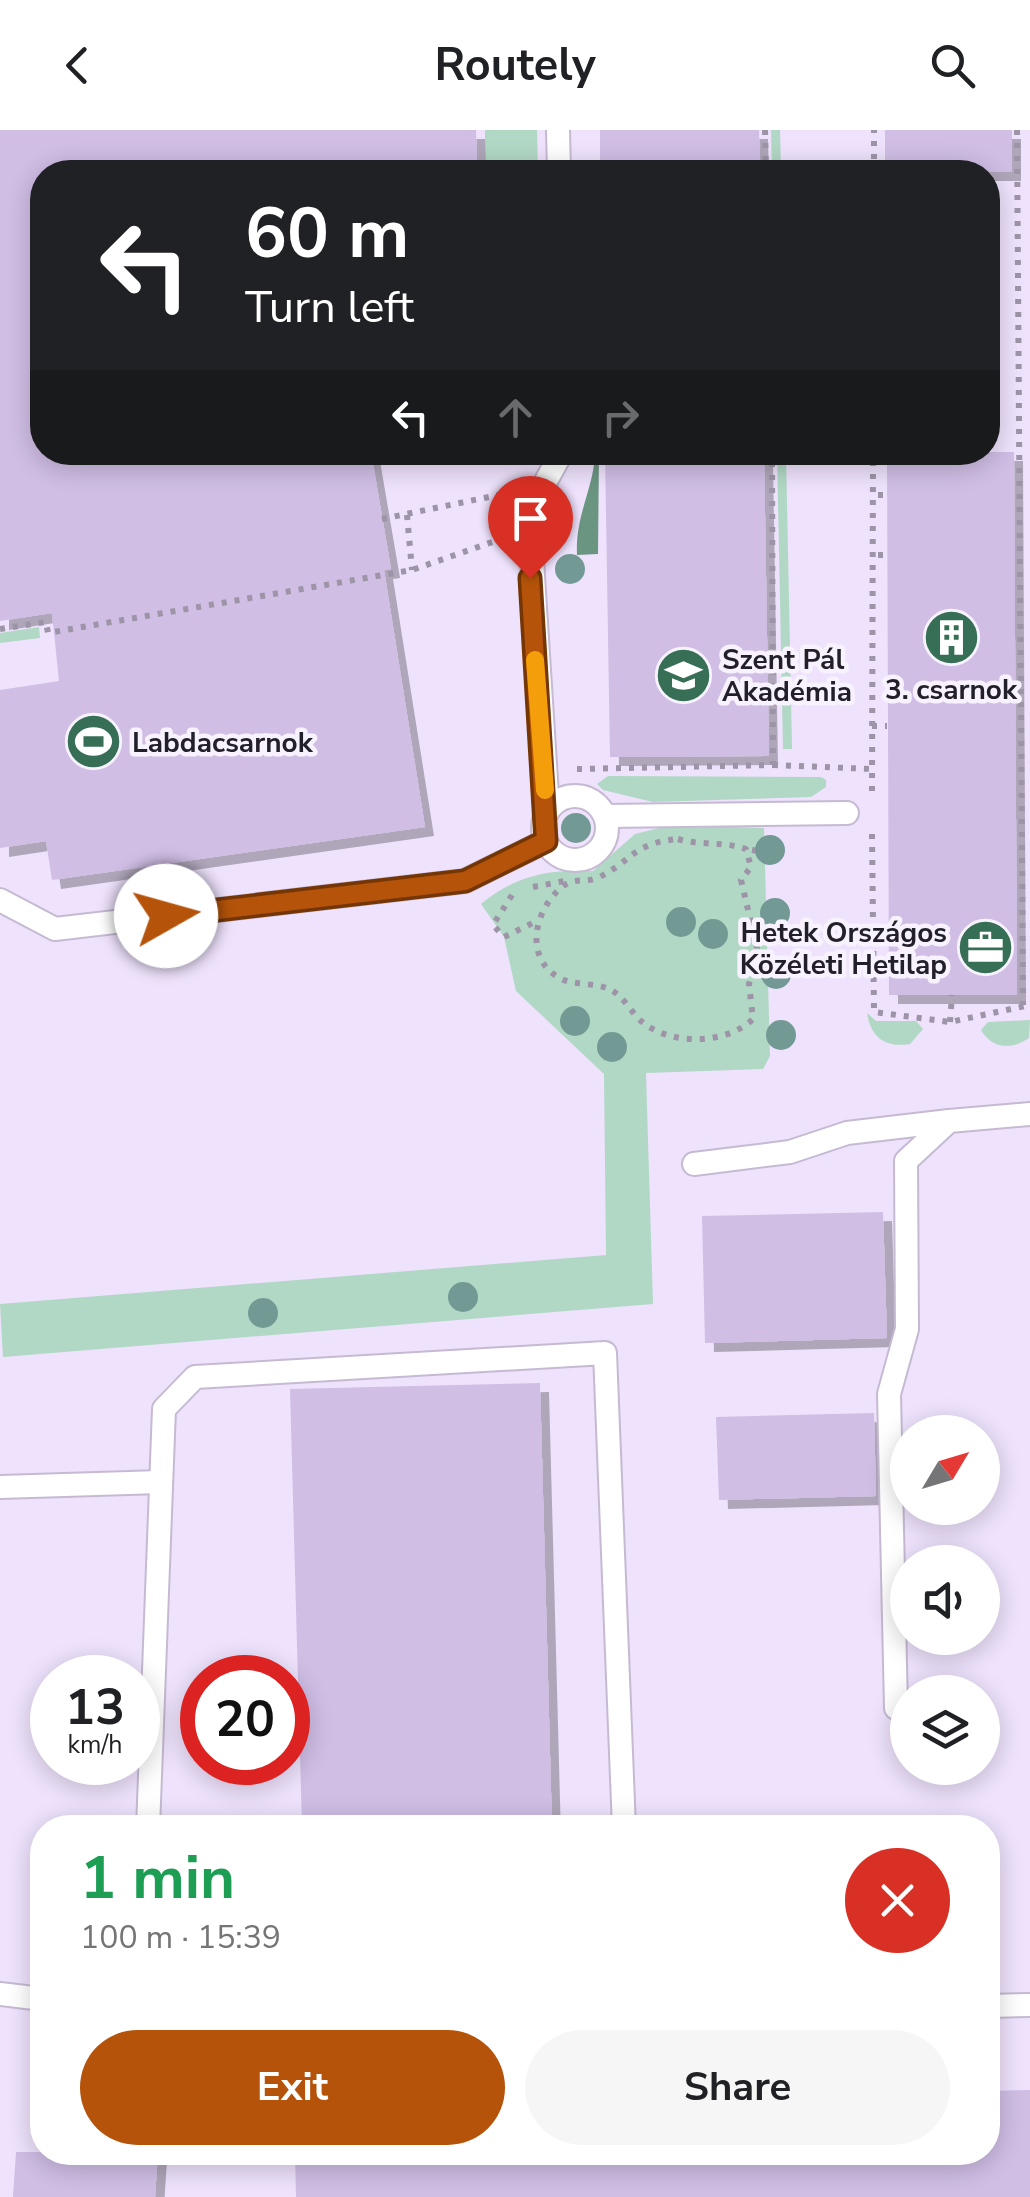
<!DOCTYPE html>
<meta charset="utf-8">
<style>
body{margin:0;font-family:"Nunito Sans",sans-serif;background:#f6f6f6;color:#202124;height:100vh;display:flex;flex-direction:column;font-size:38px;white-space:nowrap}
*{box-sizing:border-box;margin:0}
p{font-size:32px;color:#757577}
.icon{flex:none;width:55px;height:55px;fill:none;stroke:currentColor;stroke-width:2;stroke-linecap:round;stroke-linejoin:round}
.map{position:relative;flex:1;overflow:hidden}
.sheet{position:absolute;left:30px;top:1685px;width:970px;height:350px;display:flex;flex-direction:column;background:#fff;border-radius:40px;box-shadow:0 5px 25px #0003}
.sheet>*{flex:none}
.top-card{position:absolute;left:30px;top:30px;width:970px;height:305px;border-radius:40px;box-shadow:0 5px 25px #0003;background:#202124;color:#fff;overflow:hidden}
.needle{width:65px;rotate:52deg}
.fabs{position:absolute;left:890px;top:1285px;display:grid;gap:20px}
.fabs a{display:grid;place-items:center;width:110px;height:110px;border-radius:50%;background:#fff;box-shadow:0 5px 25px #0003;font-size:50px}
.speed{position:absolute;left:30px;top:1525px;display:flex;gap:20px;font-size:50px;font-weight:700;text-align:center}
.speed>*{display:grid;place-content:center;width:130px;height:130px;border-radius:50%;background:#fff;box-shadow:0 5px 25px #0003;line-height:1}
.speed small{font-size:25px;font-weight:400}
.speed .limit{border:15px solid #d22;background:#fff;color:#111}
.pin{position:absolute;display:grid;place-items:center;width:85px;height:85px;color:#fff;margin:-102px -42px;border-radius:50% 50% 50% 0;rotate:-45deg;box-shadow:0 0 10px #0007}
.pin .icon{rotate:45deg}
.me{position:absolute;width:110px;margin:-55px;rotate:83deg;stroke-linejoin:round;filter:drop-shadow(0 0 8px #0008)}
.turn{display:flex;align-items:center;gap:35px;height:210px;padding:0 50px;font-size:45px}
.turn .icon{width:130px;height:130px;stroke-width:2.5}
.turn b{display:block;font-size:70px;line-height:85px}
.lanes{display:flex;align-items:center;height:95px;padding:0 50px;background:#0003;justify-content:center;gap:50px;direction:ltr}
.lanes .off{opacity:.35}
.round{display:grid;place-items:center;flex:none;width:105px;height:105px;border-radius:52px;background:#f6f6f6}
.headline{display:flex;align-items:center;justify-content:space-between;height:170px;padding:0 50px}
h1{font-size:60px;font-weight:700;line-height:75px;color:#1e9e55}
.cta{display:flex;gap:20px;margin-top:auto;padding:20px 50px}
.cta a{flex:1;height:115px;border-radius:60px;background:#b45309;color:#fff;font-size:40px;font-weight:700;line-height:115px;text-align:center}
.cta a+a{background:#f6f6f6;color:#202124}
header{display:flex;justify-content:space-between;align-items:center;height:130px;padding:0 50px;background:#fff;font-size:45px;font-weight:700}
.map>svg:first-child{display:block}
</style>
<header><svg class="icon" aria-label="back" viewBox="0 0 24 24"><path d="M15 5l-7 7 7 7"/></svg>Routely<svg class="icon" aria-label="search" viewBox="0 0 24 24"><circle cx="10" cy="10" r="6"/><path d="M15 15l6 6"/></svg></header>
<div class="map">
<svg width="1030" height="2067" viewBox="0 0 1030 2067">
<defs>
<filter id="shadow"><feDropShadow dx="9" dy="9" stdDeviation="0" flood-color="#0004"/></filter>
</defs>
<rect width="100%" height="100%" fill="#eee2fc"/>
<g fill="#b1d8c4">
<path d="M485 0H537L538 42H485Z"/>
<path d="M771 0H780L781 42H772Z"/>
<path d="M777 323H786L792 619H783Z"/>
<path d="M39 497 40 508 0 513V503Z"/>
<path d="M608 646 821 647 826 650V657L811 667 653 672 603 660 597 654Z"/>
<path d="M671 695 764 698 770 926 763 939 646 943 653 1174 3 1227 0 1174 606 1125 604 944 516 861 504 807 481 774C516 745 549 739 593 741L635 704Z"/>
<path d="M867 883 876 891H916L923 899 910 914C886 918 871 908 867 883Z"/>
<path d="M1030 890 1029 908C1011 920 992 919 981 900L988 892Z"/>
</g>
<path fill="#6a9580" d="M595 323H599L598 424 577 425C575 385 594 358 595 323Z"/>
<g fill="#d0bee5" filter="url(#shadow)">
<path d="M0 0H476L477 42H42V322H371L391 439 384 440 425 697 52 750 46 711 0 718V560L59 551 52 483 0 491Z"/>
<path d="M600 0H759L760 42H600Z"/>
<rect x="885" y="0" width="127" height="42"/>
<path d="M605 322H764L769 626 610 627Z"/>
<path d="M887 322H1014L1017 865H889Z"/>
<path d="M883 1082 887 1208 705 1213 702 1086Z"/>
<path d="M540 1253 552 1698H302L290 1259Z"/>
<path d="M874 1283 876 1366 719 1370 716 1287Z"/>
<path d="M1030 1960V2067H296L295 2022H988V1961Z"/>
<path d="M16 2022H158L155 2067H13Z"/>
</g>
<g fill="none" stroke-linecap="round" stroke-linejoin="round">
<defs>
<g id="service">
<path d="M558 0 559 42"/>
<circle cx="575" cy="698" r="32"/>
<path d="M548 681 530 399 546 351 562 322"/>
<path d="M605 686 847 683"/>
<path d="M0 770 55 799 465 751 546 711"/>
<path d="M694 1034 790 1022 847 1003 949 991"/>
<path d="M0 1357 161 1352"/>
<path d="M896 1578 889 1264 907 1199 906 1031 949 991 1030 984"/>
<path d="M148 1698 164 1279 195 1247 605 1223 624 1698"/>
<path d="M0 1864 42 1869"/>
<path d="M988 1876 1030 1875"/>
</g>
</defs>
<use href="#service" stroke="#c6bad3" stroke-width="26"/>
<g stroke="#9d94a7" stroke-width="6" stroke-dasharray="5 8" stroke-linecap="butt">
<path d="M765 0 766 42"/>
<path d="M1017 0 1023 875"/>
<path d="M874 42V0"/>
<path d="M878 365H887"/>
<path d="M407 385 412 440"/>
<path d="M382 389 508 363"/>
<path d="M878 425H887"/>
<path d="M0 499 46 492 48 503 412 440 498 410"/>
<path d="M872 596H887"/>
<path d="M773 635 872 639"/>
<path d="M577 639 773 635 772 322"/>
<path d="M872 661 873 322"/>
<path d="M872 704 874 882 950 892 1030 875"/>
<path d="M678 709C702 716 723 711 746 719L751 737 741 750 757 818 749 854 753 889C726 915 670 916 641 891 630 881 623 865 609 859 593 852 571 856 558 847 524 827 534 780 562 757 574 747 585 753 597 748 632 732 632 713 678 709Z"/>
<path d="M752 720 777 724"/>
<path d="M533 757 570 750"/>
<path d="M512 765 493 795 504 807 539 790"/>
<path d="M950 892 952 865"/>
</g>
<use href="#service" stroke="#fff" stroke-width="22"/>
</g>
<g fill="#739995">
<circle cx="570" cy="439" r="15"/>
<circle cx="576" cy="698" r="15"/>
<circle cx="770" cy="720" r="15"/>
<circle cx="775" cy="783" r="15"/>
<circle cx="681" cy="792" r="15"/>
<circle cx="713" cy="804" r="15"/>
<circle cx="776" cy="844" r="15"/>
<circle cx="575" cy="891" r="15"/>
<circle cx="781" cy="905" r="15"/>
<circle cx="612" cy="917" r="15"/>
<circle cx="463" cy="1167" r="15"/>
<circle cx="263" cy="1183" r="15"/>
</g>
<g fill="none" stroke-linecap="round" stroke-linejoin="round">
<defs>
<path id="route" d="M166 786 465 751 546 711 530 448"/>
</defs>
<use href="#route" stroke="#753606" stroke-width="25"/>
<use href="#route" stroke="#b45309" stroke-width="18"/>
<path stroke="#f59e0b" stroke-width="18" d="M535 530 545 660"/>
</g>
<defs>
<symbol id="building-disc" viewBox="-11 -11 22 22"><circle r="9.5" fill="#376f56" stroke="#f7f2fd"/><path d="M-4-6H4V6H1V3H-1V6H-4ZM-2.5-4.3h1.7v1.8h-1.7ZM.8-4.3h1.7v1.8H.8ZM-2.5-1h1.7V.8h-1.7ZM.8-1h1.7V.8H.8Z" fill="#fff"/></symbol>
<symbol id="university-disc" viewBox="-11 -11 22 22"><circle r="9.5" fill="#376f56" stroke="#f7f2fd"/><path d="M0-5L7-2L0 1L-7-2ZM-4 1L0 2.5L4 1V4Q0 6-4 4Z" fill="#fff"/></symbol>
<symbol id="stadium-disc" viewBox="-11 -11 22 22"><circle r="9.5" fill="#376f56" stroke="#f7f2fd"/><path d="M0-5a6.5 5 0 1 0 0 10a6.5 5 0 1 0 0-10ZM-3.5-1.8h7v3.6h-7Z" fill="#fff"/></symbol>
<symbol id="office-disc" viewBox="-11 -11 22 22"><circle r="9.5" fill="#376f56" stroke="#f7f2fd"/><path d="M-6-3h4V-5.5h4V-3h4V5H-6ZM-1-4.5V-3h2v-1.5ZM-6 0V1H6V0Z" fill="#fff"/></symbol>
</defs>
<g fill-rule="evenodd">
<use href="#building-disc" x="920" y="476" width="63" height="63"/>
<use href="#university-disc" x="652" y="514" width="63" height="63"/>
<use href="#stadium-disc" x="62" y="580" width="63" height="63"/>
<use href="#office-disc" x="954" y="786" width="63" height="63"/>
</g>
<g text-anchor="middle" stroke-width="9" stroke-linejoin="round" paint-order="stroke">
<g font-size="28" font-weight="bold" fill="#231f28" stroke="#f7f2fd" text-anchor="start">
<text x="722" y="539">Szent Pál<tspan x="722" dy="32">Akadémia</tspan></text>
<text x="951" y="569" text-anchor="middle">3. csarnok</text>
<text x="132" y="622">Labdacsarnok</text>
<text x="947" y="812" text-anchor="end">Hetek Országos<tspan x="947" dy="32">Közéleti Hetilap</tspan></text>
</g>
</g>
</svg>
<div class="fabs">
<a><svg class="needle" viewBox="-14 -14 28 28"><path d="M0-13l5 13h-10z" fill="#e53935"/><path d="M0 13l5-13h-10z" fill="#757577"/></svg></a>
<a><svg class="icon" aria-label="sound" viewBox="0 0 24 24"><path d="M4 9h4l5-4v14l-5-4H4zM17 9q2 3 0 6"/></svg></a>
<a><svg class="icon" aria-label="layers" viewBox="0 0 24 24"><path d="M12 4l9 5-9 5-9-5zM3 14l9 5 9-5"/></svg></a>
</div>
<div class="speed"><div>13<small>km/h</small></div><div class="limit">20</div></div>
<div class="pin" style="left:530px;top:448px;background:#d93025"><svg class="icon" aria-label="arrive" viewBox="0 0 24 24"><path d="M6 21V4h12l-3 4 3 4H6"/></svg></div>
<svg class="me" style="left:166px;top:786px" viewBox="-20 -20 40 40"><circle r="19" fill="#fff"/><path d="M0-13L10 11 0 6-10 11z" fill="#b45309"/></svg>
<div class="top-card">
<div class="turn"><svg class="icon" aria-label="left" viewBox="0 0 24 24"><path d="M17 20v-9H6M10 6l-5 5 5 5"/></svg><div><b>60 m</b>Turn left</div></div>
<div class="lanes"><svg class="icon" aria-label="left" viewBox="0 0 24 24"><path d="M17 20v-9H6M10 6l-5 5 5 5"/></svg><svg class="icon off" aria-label="ahead" viewBox="0 0 24 24"><path d="M12 20V5M6 11l6-6 6 6"/></svg><svg class="icon off" aria-label="right" viewBox="0 0 24 24"><path d="M7 20v-9h11M14 6l5 5-5 5"/></svg></div>
</div>
<section class="sheet">
<div class="headline"><div><h1>1 min</h1><p>100 m · 15:39</p></div><a class="round" style="background:#d93025;color:#fff"><svg class="icon" aria-label="close" viewBox="0 0 24 24"><path d="M6 6l12 12M18 6L6 18"/></svg></a></div>
<div class="cta"><a>Exit</a><a>Share</a></div>
</section>
</div>
